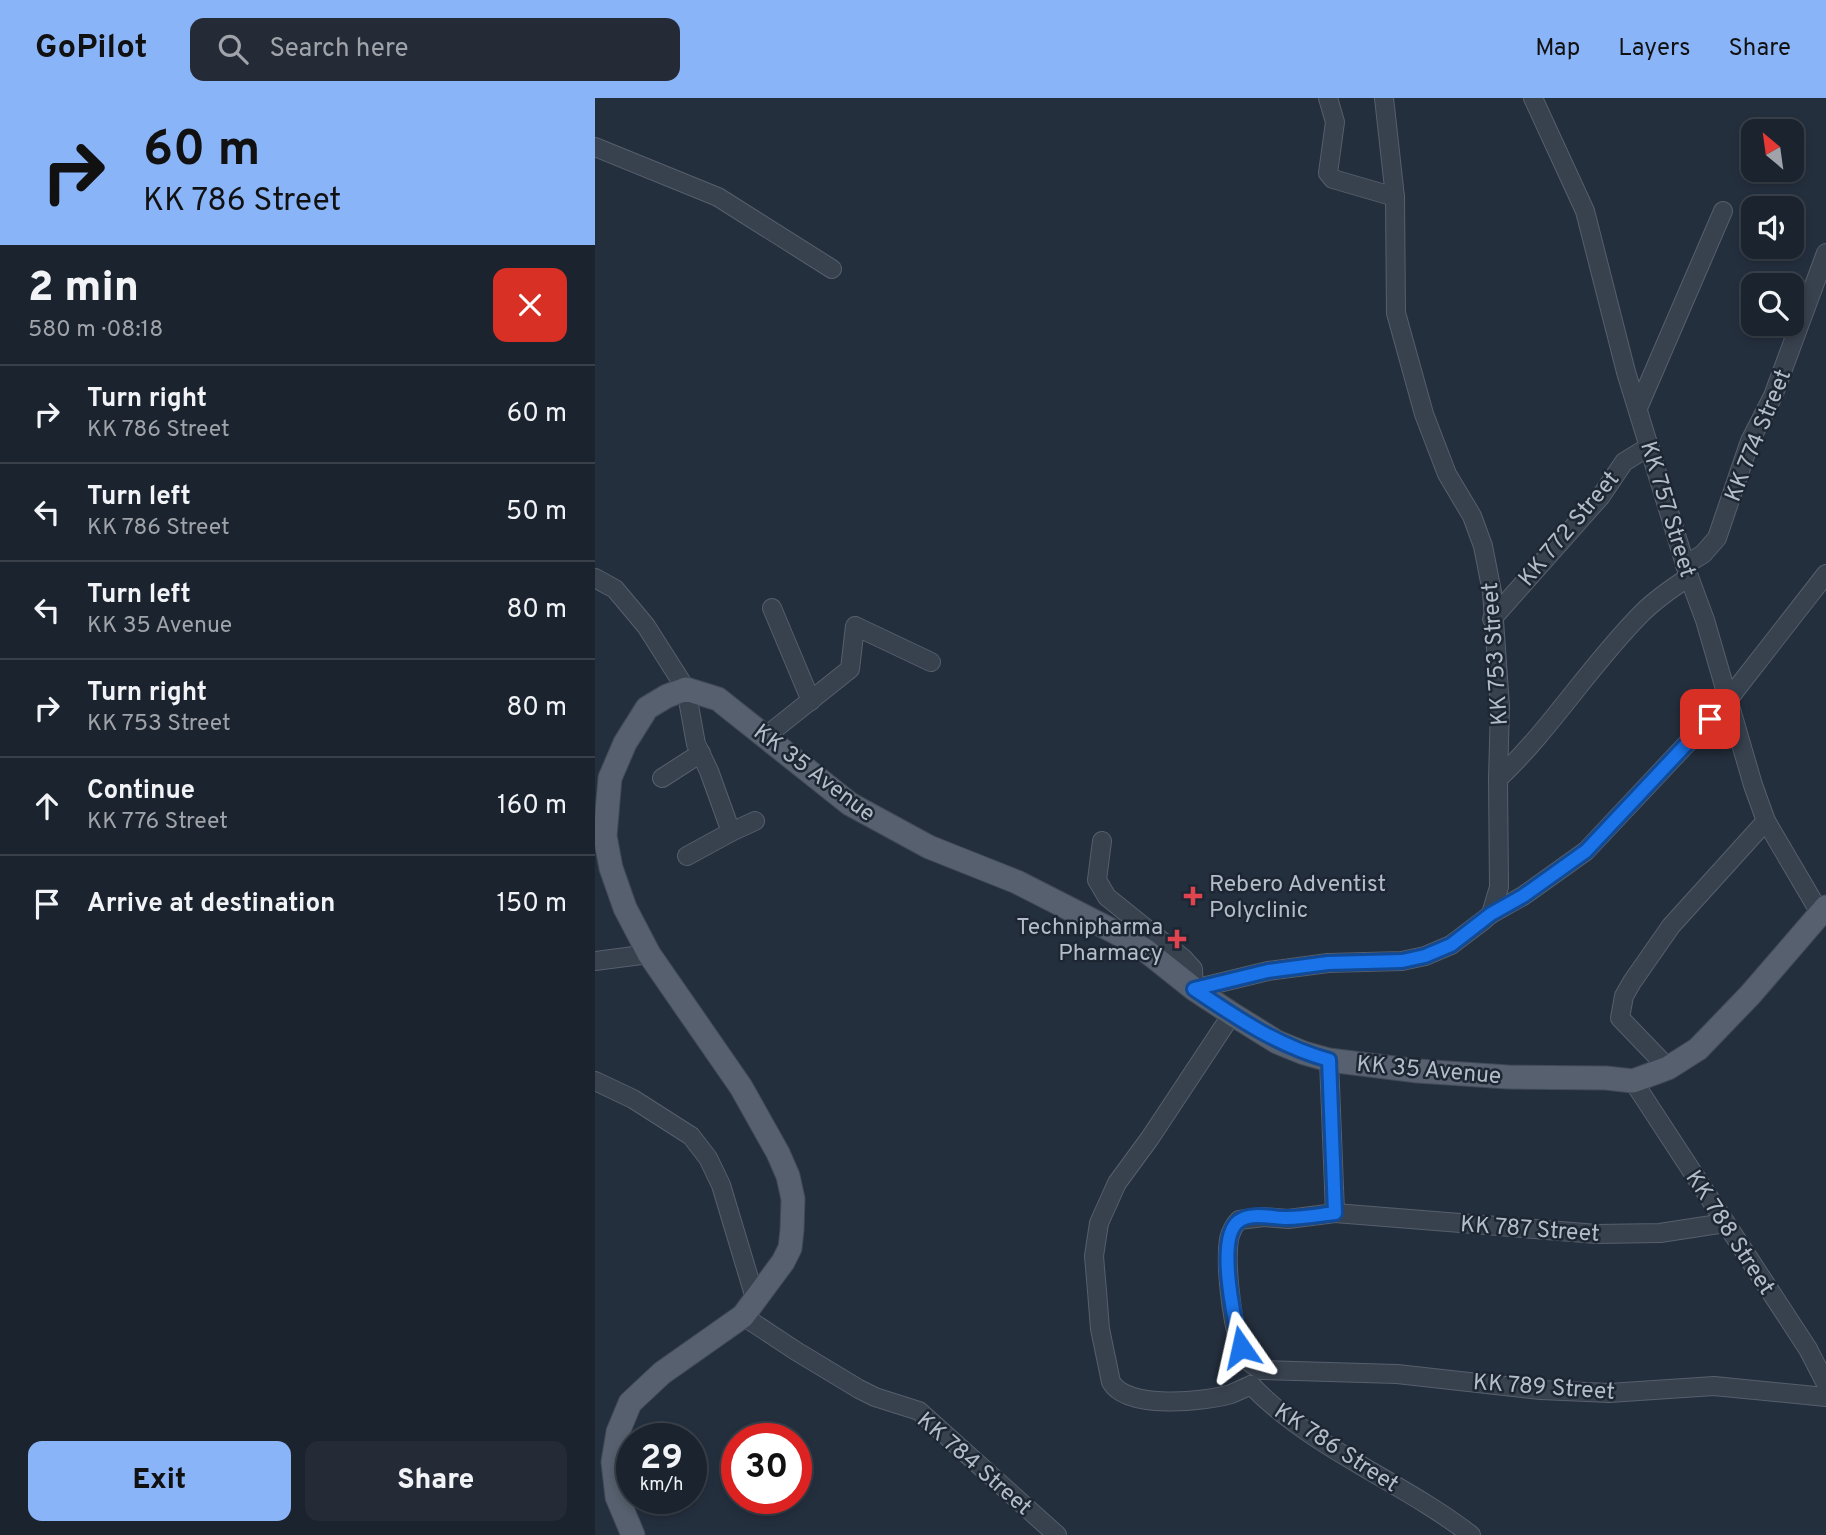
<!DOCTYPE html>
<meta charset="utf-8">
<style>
body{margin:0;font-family:Overpass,sans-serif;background:#242b36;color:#f1f3f6;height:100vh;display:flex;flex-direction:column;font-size:26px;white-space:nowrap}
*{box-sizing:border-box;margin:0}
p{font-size:23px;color:#a0a4aa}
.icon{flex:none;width:38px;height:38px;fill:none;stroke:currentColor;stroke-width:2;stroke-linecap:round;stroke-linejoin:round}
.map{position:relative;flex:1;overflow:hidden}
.details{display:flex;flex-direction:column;background:#1b232e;width:595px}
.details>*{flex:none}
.hud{background:#8ab4f8;color:#111;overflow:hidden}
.needle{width:46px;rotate:331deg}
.buttons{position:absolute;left:1146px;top:21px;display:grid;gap:14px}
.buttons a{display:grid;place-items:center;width:63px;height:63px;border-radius:14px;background:#1b232e;box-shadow:0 4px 10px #0003,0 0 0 2px #39404a;font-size:35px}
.speed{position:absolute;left:21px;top:1325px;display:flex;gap:14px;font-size:35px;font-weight:700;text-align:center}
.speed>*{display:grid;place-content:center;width:91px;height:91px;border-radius:50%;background:#1b232e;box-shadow:0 4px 10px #0003,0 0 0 2px #39404a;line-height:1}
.speed small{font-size:18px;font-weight:400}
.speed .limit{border:10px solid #d22;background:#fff;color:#111}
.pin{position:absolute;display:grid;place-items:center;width:60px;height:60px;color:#fff;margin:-30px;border-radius:14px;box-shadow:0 4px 10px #0006}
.me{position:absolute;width:77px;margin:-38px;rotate:349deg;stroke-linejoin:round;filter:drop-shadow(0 0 5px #0008)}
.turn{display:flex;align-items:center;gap:24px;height:147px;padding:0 28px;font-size:32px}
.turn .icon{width:91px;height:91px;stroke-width:2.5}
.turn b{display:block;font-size:49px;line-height:60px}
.round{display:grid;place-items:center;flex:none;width:74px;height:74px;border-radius:14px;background:#242b36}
.summary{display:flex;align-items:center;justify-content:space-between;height:119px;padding:0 28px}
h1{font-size:42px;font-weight:800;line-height:52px}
.button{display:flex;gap:14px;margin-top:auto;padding:14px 28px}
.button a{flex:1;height:80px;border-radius:14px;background:#8ab4f8;color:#111;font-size:28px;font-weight:800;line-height:80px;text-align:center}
.button a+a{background:#242b36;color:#f1f3f6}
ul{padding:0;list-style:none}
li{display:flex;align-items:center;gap:21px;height:98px;padding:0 28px;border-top:2px solid #39404a}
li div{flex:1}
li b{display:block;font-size:26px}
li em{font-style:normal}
header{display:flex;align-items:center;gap:42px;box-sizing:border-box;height:98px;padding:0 35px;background:#8ab4f8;color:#111}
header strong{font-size:33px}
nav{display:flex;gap:38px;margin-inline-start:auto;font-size:24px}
.search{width:490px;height:63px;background:#242b36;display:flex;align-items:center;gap:18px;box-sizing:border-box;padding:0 24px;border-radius:14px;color:#a0a4aa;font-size:26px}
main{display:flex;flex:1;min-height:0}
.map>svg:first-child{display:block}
</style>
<header>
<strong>GoPilot</strong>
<div class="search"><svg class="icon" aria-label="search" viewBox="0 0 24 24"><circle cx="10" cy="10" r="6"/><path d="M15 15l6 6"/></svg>Search here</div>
<nav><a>Map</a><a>Layers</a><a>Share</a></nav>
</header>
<main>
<section class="details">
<div class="hud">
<div class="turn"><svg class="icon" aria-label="right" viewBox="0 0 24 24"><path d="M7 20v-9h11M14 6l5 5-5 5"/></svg><div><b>60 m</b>KK 786 Street</div></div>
</div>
<div class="summary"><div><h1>2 min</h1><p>580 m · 08:18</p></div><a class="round" style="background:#d93025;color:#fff"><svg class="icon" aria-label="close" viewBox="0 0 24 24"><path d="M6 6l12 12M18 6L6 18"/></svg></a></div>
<ul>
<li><svg class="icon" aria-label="right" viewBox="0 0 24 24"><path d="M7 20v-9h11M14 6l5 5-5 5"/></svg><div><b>Turn right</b><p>KK 786 Street</p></div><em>60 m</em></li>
<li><svg class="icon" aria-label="left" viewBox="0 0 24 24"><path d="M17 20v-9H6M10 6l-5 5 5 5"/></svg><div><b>Turn left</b><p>KK 786 Street</p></div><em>50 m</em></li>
<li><svg class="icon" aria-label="left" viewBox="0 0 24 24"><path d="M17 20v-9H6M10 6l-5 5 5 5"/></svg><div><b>Turn left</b><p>KK 35 Avenue</p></div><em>80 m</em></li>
<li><svg class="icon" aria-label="right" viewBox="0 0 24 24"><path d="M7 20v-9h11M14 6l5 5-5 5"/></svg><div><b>Turn right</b><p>KK 753 Street</p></div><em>80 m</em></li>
<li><svg class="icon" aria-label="ahead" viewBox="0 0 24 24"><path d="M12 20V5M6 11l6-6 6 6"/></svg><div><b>Continue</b><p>KK 776 Street</p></div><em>160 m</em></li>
<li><svg class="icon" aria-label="arrive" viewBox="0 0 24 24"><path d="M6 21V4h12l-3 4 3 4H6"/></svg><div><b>Arrive at destination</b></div><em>150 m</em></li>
</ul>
<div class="button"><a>Exit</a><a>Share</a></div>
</section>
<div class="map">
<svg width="1231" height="1437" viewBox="0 0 1231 1437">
<rect width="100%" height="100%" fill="#242f3e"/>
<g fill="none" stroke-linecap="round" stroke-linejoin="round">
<defs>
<g id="minor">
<path d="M733 0 740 24 733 75 738 81 800 99"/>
<path d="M938 0 990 113 1031 274 1094 479 1110 522 1158 687 1171 723 1225 815"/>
<path d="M0 49 123 99 237 171"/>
<path d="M1043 310 1128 113"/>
<path d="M1090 467 1108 456 1122 440 1155 343 1178 298 1231 155"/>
<path d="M0 480 20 491 51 528 91 591 101 646 114 673 136 734 92 758"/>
<path d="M177 510 216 603"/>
<path d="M897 521 1006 398 1029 364 1055 348"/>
<path d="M171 638 255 571 260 528 336 564"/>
<path d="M67 680 106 655"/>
<path d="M903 681C957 630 995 567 1047 515 1061 501 1077 490 1094 479"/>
<path d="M136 734 160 723"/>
<path d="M507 743 502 782 512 799 588 860 598 871 599 891 673 873 733 865 807 863 830 858 856 847 889 822 896 816 904 789 903 681 905 608 897 494 888 448 877 418 852 376 829 316 801 215 800 99 789 0"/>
<path d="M896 816 928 798 991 753 1132 603 1231 476"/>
<path d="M0 863 54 856"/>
<path d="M637 916 555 1040 522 1085 504 1125 499 1158 502 1193 505 1231 516 1284C532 1312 609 1304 636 1296 643 1293 650 1290 656 1287"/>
<path d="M1073 970 1025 920 1029 898 1037 884 1076 828 1171 723"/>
<path d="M0 983 38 1001 96 1038 113 1060 126 1087 160 1200"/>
<path d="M1038 983 1213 1251 1231 1286"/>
<path d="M740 1115 1002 1136 1065 1135 1130 1125"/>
<path d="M148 1218 201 1253 264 1291 280 1299 324 1313 462 1437"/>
<path d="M666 1272 802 1276 946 1292 1014 1295 1119 1288 1231 1299"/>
<path d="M666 1272C660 1268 653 1265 650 1259 637 1235 630 1167 634 1141 636 1133 639 1127 644 1122L669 1119 693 1121 740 1115 734 962"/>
<path d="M656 1287C716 1350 808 1384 876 1437"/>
</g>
<path id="major" d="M38 1437 22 1399 18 1364 23 1334 35 1305 67 1275 148 1218 188 1164 195 1150 197 1132 198 1101 193 1078 183 1055 146 989 54 856 30 810 16 770 10 738 15 680 30 645 52 610 72 598 91 591 123 601 255 706 334 749 422 784 520 834 550 852 599 891 637 916 682 944 709 955 734 962 823 973 913 979 1011 980 1038 983 1073 970 1103 951 1155 897 1231 809"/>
</defs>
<use href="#minor" stroke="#565f6c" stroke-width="20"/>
<use href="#major" stroke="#414a57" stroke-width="25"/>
<use href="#minor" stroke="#38414e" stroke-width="18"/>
<use href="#major" stroke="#56606e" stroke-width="23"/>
</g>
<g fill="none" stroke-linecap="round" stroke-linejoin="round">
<defs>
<path id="route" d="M646 1249C640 1225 620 1139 644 1123 656 1114 678 1120 692 1120 708 1120 724 1117 740 1115L734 962C683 948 642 920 599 891L673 873 733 865 807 863 830 858 856 847 896 816 928 798 991 753 1115 621"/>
</defs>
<use href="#route" stroke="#114b97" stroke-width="18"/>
<use href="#route" stroke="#1a73e8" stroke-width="12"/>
</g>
<g fill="#e0444e" stroke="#1d2633" stroke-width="2.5">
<path d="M594.5 787.5h7v7h7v7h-7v7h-7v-7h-7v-7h7z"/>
<path d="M578.5 830.5h7v7h7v7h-7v7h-7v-7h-7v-7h7z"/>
</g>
<g text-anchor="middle" stroke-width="5" stroke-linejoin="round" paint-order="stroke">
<g font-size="23" fill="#b4bcc9" stroke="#1d2633">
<text transform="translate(1162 337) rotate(-68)" y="8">KK 774 Street</text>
<text transform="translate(1074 411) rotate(73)" y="8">KK 757 Street</text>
<text transform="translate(973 430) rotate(-50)" y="8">KK 772 Street</text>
<text transform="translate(899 556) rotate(-94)" y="8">KK 753 Street</text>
<text transform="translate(220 674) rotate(37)" y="8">KK 35 Avenue</text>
<text transform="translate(834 971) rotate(5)" y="8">KK 35 Avenue</text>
<text transform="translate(935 1130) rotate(4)" y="8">KK 787 Street</text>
<text transform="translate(1136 1134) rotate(57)" y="8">KK 788 Street</text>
<text transform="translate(949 1288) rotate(4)" y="8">KK 789 Street</text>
<text transform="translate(742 1349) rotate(33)" y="8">KK 786 Street</text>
<text transform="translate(380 1365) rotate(41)" y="8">KK 784 Street</text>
</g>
<g font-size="23" fill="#b4bcc9" stroke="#1d2633" text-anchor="start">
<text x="614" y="793">Rebero Adventist<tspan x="614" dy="26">Polyclinic</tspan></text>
<text x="568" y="836" text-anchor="end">Technipharma<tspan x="568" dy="26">Pharmacy</tspan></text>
</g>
</g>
</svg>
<div class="buttons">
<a><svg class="needle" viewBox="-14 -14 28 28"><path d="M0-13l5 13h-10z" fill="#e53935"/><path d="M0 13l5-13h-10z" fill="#a0a4aa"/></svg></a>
<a><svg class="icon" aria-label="sound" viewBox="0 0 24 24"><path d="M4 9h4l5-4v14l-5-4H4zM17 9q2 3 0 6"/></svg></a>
<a><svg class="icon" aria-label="search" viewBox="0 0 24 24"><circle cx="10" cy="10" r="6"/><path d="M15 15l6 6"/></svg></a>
</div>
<div class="speed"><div>29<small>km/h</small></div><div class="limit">30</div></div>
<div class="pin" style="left:1115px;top:621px;background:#d93025"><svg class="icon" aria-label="arrive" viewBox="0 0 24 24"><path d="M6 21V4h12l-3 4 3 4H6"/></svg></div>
<svg class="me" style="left:646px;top:1249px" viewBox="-20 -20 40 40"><path d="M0-17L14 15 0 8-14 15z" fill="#1a73e8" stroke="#fff" stroke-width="4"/></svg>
</div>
</main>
